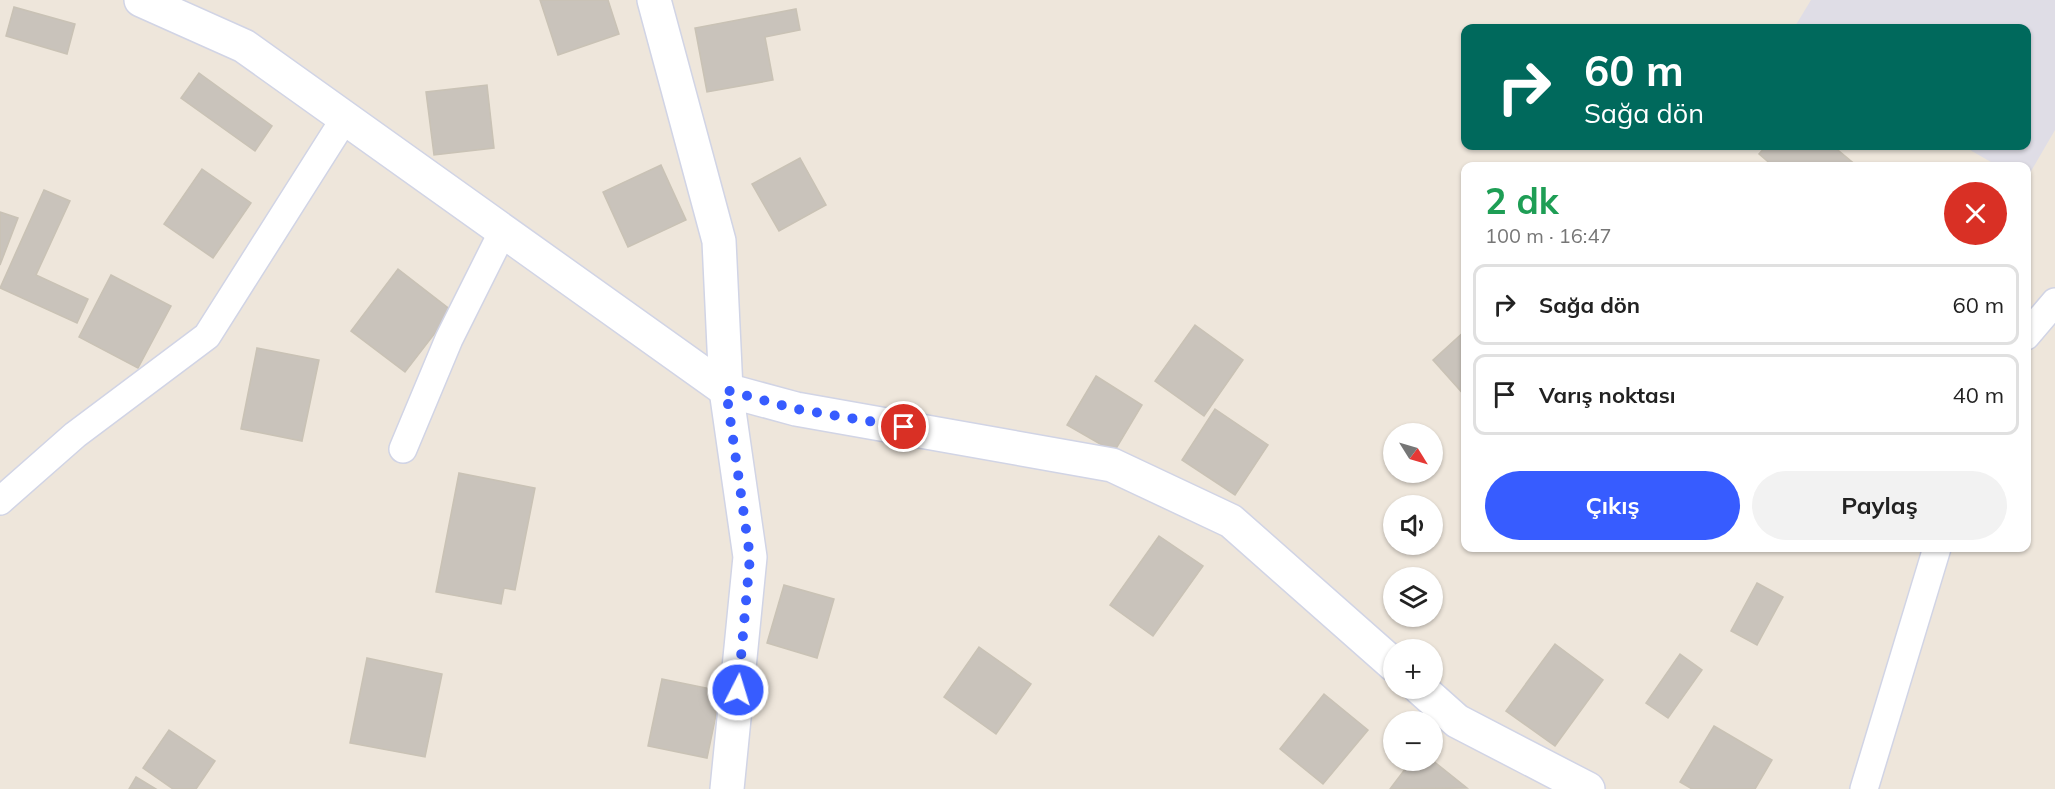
<!DOCTYPE html>
<html lang="tr">
<meta charset="utf-8">
<style>
body{margin:0;font-family:Mulish,sans-serif;background:#f2f2f2;color:#222;height:100vh;display:flex;flex-direction:column;font-size:22px;white-space:nowrap}
*{box-sizing:border-box;margin:0}
p{font-size:20px;color:#767676}
.icon{flex:none;width:33px;height:33px;fill:none;stroke:currentColor;stroke-width:2;stroke-linecap:round;stroke-linejoin:round}
.map{position:relative;flex:1;overflow:hidden}
.panel{position:absolute;left:1461px;top:162px;width:570px;height:390px;display:flex;flex-direction:column;background:#fff;border-radius:12px;box-shadow:0 2px 4px #0004}
.panel>*{flex:none}
.top-card{position:absolute;left:1461px;top:24px;width:570px;height:126px;border-radius:12px;box-shadow:0 2px 4px #0004;background:#00695c;color:#fff;overflow:hidden}
.needle{width:39px;rotate:127deg}
.buttons{position:absolute;left:1383px;top:423px;display:grid;gap:12px}
.buttons a{display:grid;place-items:center;width:60px;height:60px;border-radius:50%;background:#fff;box-shadow:0 2px 4px #0004;font-size:30px}
.pin{position:absolute;display:grid;place-items:center;width:51px;height:51px;color:#fff;margin:-26px;border:3px solid #fff;border-radius:50%;box-shadow:0 2px 6px #0007}
.me{position:absolute;width:66px;margin:-33px;rotate:5deg;stroke-linejoin:round;filter:drop-shadow(0 0 4px #0008)}
.turn{display:flex;align-items:center;gap:21px;height:126px;padding:0 24px;font-size:27px}
.turn .icon{width:78px;height:78px;stroke-width:2.5}
.turn b{display:block;font-size:42px;line-height:51px}
.round{display:grid;place-items:center;flex:none;width:63px;height:63px;border-radius:32px;background:#f2f2f2}
.overview{display:flex;align-items:center;justify-content:space-between;height:102px;padding:0 24px}
h1{font-size:36px;font-weight:700;line-height:45px;color:#1e9e55}
.button{display:flex;gap:12px;margin-top:auto;padding:12px 24px}
.button a{flex:1;height:69px;border-radius:36px;background:#375cff;color:#fff;font-size:24px;font-weight:700;line-height:69px;text-align:center}
.button a+a{background:#f2f2f2;color:#222}
ul{padding:0;list-style:none}
li{display:flex;align-items:center;gap:18px;height:81px;margin:0 12px 9px;padding:0 12px;border:3px solid #e0e0e0;border-radius:12px}
li div{flex:1}
li b{display:block;font-size:22px}
li em{font-style:normal}
.map>svg:first-child{display:block}
</style>
<div class="map">
<svg width="2055" height="789" viewBox="0 0 2055 789">
<rect width="100%" height="100%" fill="#eee6db"/>
<path fill="#dfdde6" d="M1811 0H2055V130L2027 178 2026 166H1998L1963 146H2026V28H1794Z"/>
<g fill="#c9c3bb" stroke="#c9c2b5" stroke-width="1.5">
<path d="M540 0H608L619 34 558 55Z"/>
<path d="M14 7 75 24 67 54 6 36Z"/>
<path d="M796 9 800 30 765 37 773 80 707 92 695 28Z"/>
<path d="M199 73 272 126 255 151 181 98Z"/>
<path d="M487 85 494 148 434 155 426 92Z"/>
<path d="M1766 146H1833L1857 166H1773L1759 154Z"/>
<path d="M800 158 826 205 779 231 752 184Z"/>
<path d="M661 165 686 220 628 247 603 192Z"/>
<path d="M202 169 251 203 213 258 164 224Z"/>
<path d="M44 190 70 201 36 275 88 299 77 323 0 288Z"/>
<path d="M0 212 18 218 0 265Z"/>
<path d="M398 269 452 311 405 372 351 331Z"/>
<path d="M111 275 171 306 138 368 79 337Z"/>
<path d="M1195 325 1243 360 1204 416 1155 381Z"/>
<path d="M1466 330V397L1433 360Z"/>
<path d="M257 348 319 360 302 441 241 429Z"/>
<path d="M1096 376 1142 405 1114 452 1067 425Z"/>
<path d="M1215 409 1268 445 1235 495 1182 460Z"/>
<path d="M459 473 535 488 515 590 504 588 501 604 436 592Z"/>
<path d="M1159 536 1203 566 1153 636 1110 605Z"/>
<path d="M1757 583 1783 597 1757 645 1731 631Z"/>
<path d="M784 585 834 599 817 658 767 643Z"/>
<path d="M1555 644 1603 680 1555 746 1506 711Z"/>
<path d="M979 647 1031 684 996 734 944 697Z"/>
<path d="M1680 654 1702 670 1668 718 1646 703Z"/>
<path d="M367 658 442 674 425 757 350 743Z"/>
<path d="M662 679 721 691 707 758 648 746Z"/>
<path d="M1324 694 1368 730 1323 784 1280 749Z"/>
<path d="M1714 726 1772 760 1755 789H1692L1680 782Z"/>
<path d="M169 730 215 761 196 789H173L143 768Z"/>
<path d="M1412 760H1432L1467 788 1390 789Z"/>
<path d="M136 777 156 789H129Z"/>
</g>
<g fill="none" stroke-linecap="round" stroke-linejoin="round">
<defs>
<g id="minor">
<path d="M2026 336 2055 302"/>
<path d="M403 449 449 339 503 231"/>
<path d="M0 501 75 435 207 336 345 118"/>
<path d="M1864 789 1937 548"/>
</g>
<g id="tertiary">
<path d="M141 0 244 46 726 390 796 409 1112 465 1231 521 1394 665"/>
<path d="M654 0 719 241 726 390 750 557 727 789"/>
<path d="M1420 688 1457 721 1588 789"/>
</g>
</defs>
<use href="#minor" stroke="#d1d4e5" stroke-width="30"/>
<use href="#tertiary" stroke="#d1d4e5" stroke-width="36"/>
<use href="#minor" stroke="#fff" stroke-width="27"/>
<use href="#tertiary" stroke="#fff" stroke-width="33"/>
</g>
<g fill="none" stroke-linecap="round" stroke-linejoin="round">
<path stroke="#375cff" stroke-width="10" stroke-dasharray="0 18" d="M738 690 750 557 726 390 796 409 904 427"/>
</g>
</svg>
<div class="buttons">
<a><svg class="needle" viewBox="-14 -14 28 28"><path d="M0-13l5 13h-10z" fill="#e53935"/><path d="M0 13l5-13h-10z" fill="#767676"/></svg></a>
<a><svg class="icon" aria-label="sound" viewBox="0 0 24 24"><path d="M4 9h4l5-4v14l-5-4H4zM17 9q2 3 0 6"/></svg></a>
<a><svg class="icon" aria-label="layers" viewBox="0 0 24 24"><path d="M12 4l9 5-9 5-9-5zM3 14l9 5 9-5"/></svg></a>
<a>+</a>
<a>−</a>
</div>
<div class="pin" style="left:904px;top:427px;background:#d93025"><svg class="icon" aria-label="arrive" viewBox="0 0 24 24"><path d="M6 21V4h12l-3 4 3 4H6"/></svg></div>
<svg class="me" style="left:738px;top:690px" viewBox="-20 -20 40 40"><circle r="17" fill="#375cff" stroke="#fff" stroke-width="3"/><path d="M0-11L8 9 0 5-8 9z" fill="#fff"/></svg>
<div class="top-card">
<div class="turn"><svg class="icon" aria-label="right" viewBox="0 0 24 24"><path d="M7 20v-9h11M14 6l5 5-5 5"/></svg><div><b>60 m</b>Sağa dön</div></div>
</div>
<section class="panel">
<div class="overview"><div><h1>2 dk</h1><p>100 m · 16:47</p></div><a class="round" style="background:#d93025;color:#fff"><svg class="icon" aria-label="close" viewBox="0 0 24 24"><path d="M6 6l12 12M18 6L6 18"/></svg></a></div>
<ul>
<li><svg class="icon" aria-label="right" viewBox="0 0 24 24"><path d="M7 20v-9h11M14 6l5 5-5 5"/></svg><div><b>Sağa dön</b></div><em>60 m</em></li>
<li><svg class="icon" aria-label="arrive" viewBox="0 0 24 24"><path d="M6 21V4h12l-3 4 3 4H6"/></svg><div><b>Varış noktası</b></div><em>40 m</em></li>
</ul>
<div class="button"><a>Çıkış</a><a>Paylaş</a></div>
</section>
</div>
